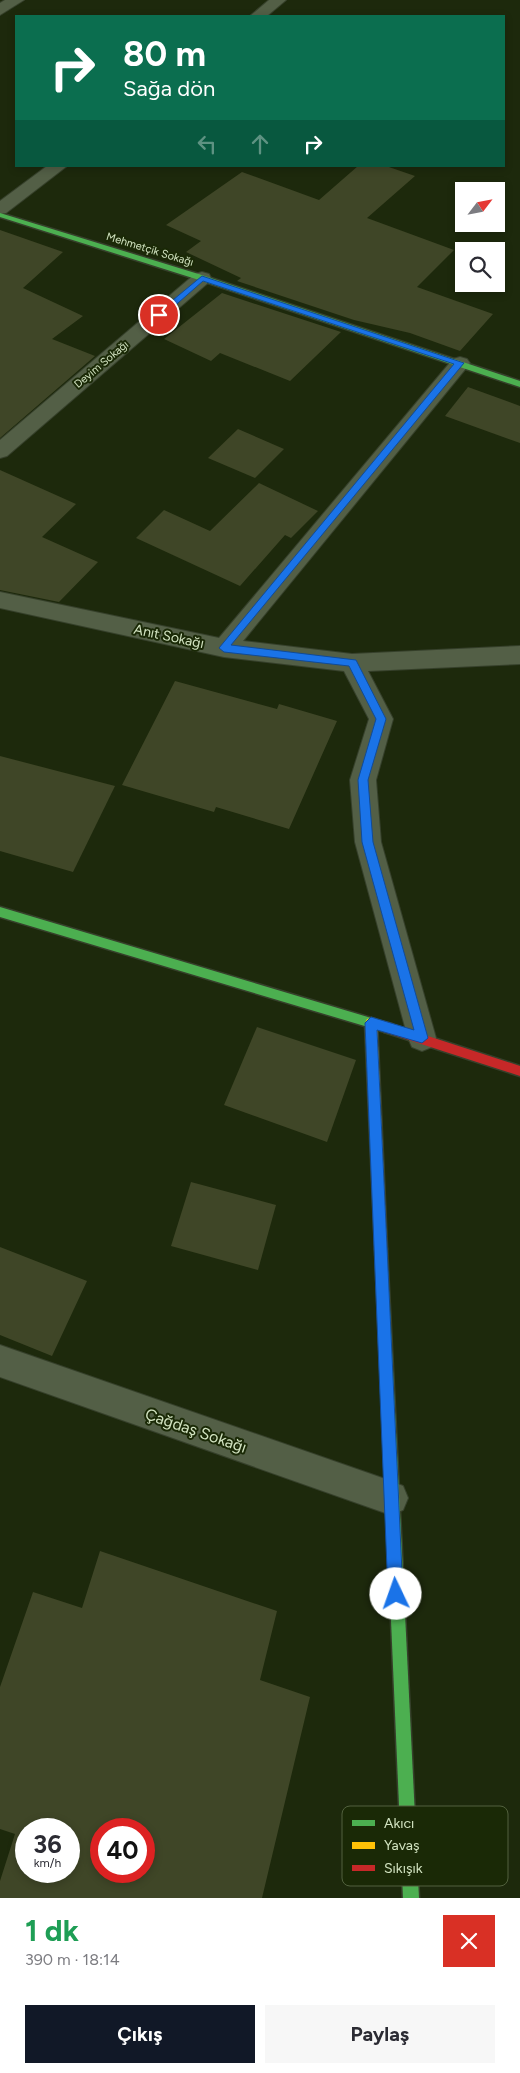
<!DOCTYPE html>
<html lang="tr">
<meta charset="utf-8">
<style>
body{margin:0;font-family:Figtree,sans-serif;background:#f7f7f7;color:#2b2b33;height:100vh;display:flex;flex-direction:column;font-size:19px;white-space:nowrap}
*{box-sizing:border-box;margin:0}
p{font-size:16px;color:#7c7c81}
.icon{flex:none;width:28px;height:28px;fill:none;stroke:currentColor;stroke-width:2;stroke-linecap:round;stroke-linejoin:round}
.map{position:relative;height:1898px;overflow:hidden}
.panel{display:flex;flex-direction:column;background:#fff;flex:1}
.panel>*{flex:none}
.top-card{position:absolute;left:15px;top:15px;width:490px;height:152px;border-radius:0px;box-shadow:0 2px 8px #0003;background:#0b6e4f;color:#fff;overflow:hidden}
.needle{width:32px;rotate:58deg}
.fabs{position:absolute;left:455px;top:182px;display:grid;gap:10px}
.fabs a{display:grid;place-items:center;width:50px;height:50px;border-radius:0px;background:#fff;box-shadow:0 2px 8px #0003;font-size:25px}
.speed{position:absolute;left:15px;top:1818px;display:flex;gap:10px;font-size:25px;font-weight:700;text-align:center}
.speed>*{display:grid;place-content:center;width:65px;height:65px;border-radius:50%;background:#fff;box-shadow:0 2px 8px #0003;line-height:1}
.speed small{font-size:12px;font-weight:400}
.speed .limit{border:8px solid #d22;background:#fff;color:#111}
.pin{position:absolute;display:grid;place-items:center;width:42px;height:42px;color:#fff;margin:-21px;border:2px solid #fff;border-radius:50%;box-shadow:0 1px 5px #0007}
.me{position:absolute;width:55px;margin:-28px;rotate:357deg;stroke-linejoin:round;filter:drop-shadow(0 0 4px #0008)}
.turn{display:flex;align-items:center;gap:18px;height:105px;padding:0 25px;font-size:22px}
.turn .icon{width:65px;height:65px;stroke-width:2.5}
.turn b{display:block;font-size:35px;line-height:42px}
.lanes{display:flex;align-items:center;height:48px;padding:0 25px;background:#0003;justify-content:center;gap:25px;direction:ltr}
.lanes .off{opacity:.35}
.round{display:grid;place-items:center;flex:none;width:52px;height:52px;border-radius:0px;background:#f7f7f7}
.summary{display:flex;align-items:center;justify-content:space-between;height:85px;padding:0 25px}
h1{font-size:30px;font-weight:700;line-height:38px;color:#1e9e55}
.cta{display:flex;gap:10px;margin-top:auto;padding:10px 25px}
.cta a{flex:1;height:58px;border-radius:0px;background:#111827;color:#fff;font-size:20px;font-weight:700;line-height:58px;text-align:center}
.cta a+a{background:#f7f7f7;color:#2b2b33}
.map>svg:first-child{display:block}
</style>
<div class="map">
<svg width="520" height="1898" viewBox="0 0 520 1898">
<rect width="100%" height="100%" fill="#1d290c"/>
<g fill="#3f4627" fill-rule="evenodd">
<path d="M358 166H386L415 176 367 218 454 250 417 287 493 314 460 351 410 333 354 320 237 281 241 278 186 252 201 241 166 225 242 172 319 200Z"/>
<path d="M0 230 63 252 23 288 83 316 52 339 95 356 0 438Z"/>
<path d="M222 293 341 332 290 381 220 353 211 361 164 339Z"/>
<path d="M468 387 520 406V443L445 416Z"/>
<path d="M238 429 284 449 255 478 208 458Z"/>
<path d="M0 470 76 504 42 537 98 562 59 602 0 590Z"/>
<path d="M259 483 318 511 291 538 285 535 240 586 136 538 164 510 210 531Z"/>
<path d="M175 681 277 709 279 704 337 721 289 829 216 807 214 812 122 785Z"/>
<path d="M0 756 115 786 73 872 0 851Z"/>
<path d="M257 1027 356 1060 327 1142 224 1105Z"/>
<path d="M191 1182 276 1205 258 1270 171 1246Z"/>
<path d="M0 1247 87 1281 52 1356 0 1335Z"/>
<path d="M100 1551 277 1611 260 1680 310 1697 262 1898H0V1881L15 1834 0 1829V1687L33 1592 82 1608ZM26 1829H69V1871H26ZM101 1829H144V1871H101Z"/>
</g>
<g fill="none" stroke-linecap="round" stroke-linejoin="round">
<defs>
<g id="street">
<path d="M5 0H24L0 15V3Z"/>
<path d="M269 0H286L267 16H250Z"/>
<path d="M47 166H67L6 213 0 214V201Z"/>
<path d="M202 272 209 274 211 278 209 282 7 456 0 458V440L195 274Z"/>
<path d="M460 357 467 359 470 363 467 367 243 641 352 654 520 646V664L368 671 393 719 376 780 381 842 436 1038 432 1047 422 1051 412 1047 408 1038 355 842 350 780 369 719 344 671 224 657 0 608V592L219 638 453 359Z"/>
<path d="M0 1345 391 1481 403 1486 408 1498 403 1510 391 1515 0 1377Z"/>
</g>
<g id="fast">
<path d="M0 213 205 276 520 381V387L199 280 0 217Z"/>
<path d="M0 907 388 1023 392 1024 394 1028 392 1032 388 1033 0 917Z"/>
<path d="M381 1243 386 1245 387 1249 419 1898H403L375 1249 376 1245Z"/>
</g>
<path id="slow" d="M371 1018 375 1019 377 1023 387 1249 386 1253 381 1255 376 1253 375 1249 365 1023 367 1019Z"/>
<path id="jam" d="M388 1023 520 1066V1076L384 1032 382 1028 384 1024Z"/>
</defs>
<use href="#street" stroke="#36402b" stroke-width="2"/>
<use href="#fast" stroke="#36402b" stroke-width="3"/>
<use href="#slow" stroke="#36402b" stroke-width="3"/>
<use href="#jam" stroke="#36402b" stroke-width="3"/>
<use href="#street" fill="#535f46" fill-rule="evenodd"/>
<use href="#fast" fill="#4caf50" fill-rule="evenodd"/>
<use href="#slow" fill="#ffc107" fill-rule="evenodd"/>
<use href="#jam" fill="#c62828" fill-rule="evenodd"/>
</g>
<path fill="#1a73e8" stroke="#114b97" d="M202 276 464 363 231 645 356 660 386 719 368 780 373 842 428 1038 422 1043 377 1030 403 1594 401 1599 396 1601 391 1599 388 1594 365 1023 371 1017 414 1030 362 842 358 780 376 719 349 666 224 652 219 648 454 364 203 281 162 317H156V314Z"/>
<g text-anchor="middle" stroke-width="4" stroke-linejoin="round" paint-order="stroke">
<g font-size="11" fill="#d3e4c2" stroke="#1a2906">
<text transform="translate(150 249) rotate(17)" y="4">Mehmetçik Sokağı</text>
<text transform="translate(101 364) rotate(-40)" y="4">Deyim Sokağı</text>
</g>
<g font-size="14" fill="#d3e4c2" stroke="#1a2906">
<text transform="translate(169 636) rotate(12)" y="5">Anıt Sokağı</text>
</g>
<g font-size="16" fill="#d3e4c2" stroke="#1a2906">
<text transform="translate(196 1430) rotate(19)" y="6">Çağdaş Sokağı</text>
</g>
</g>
<rect x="342" y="1806" width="166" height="80" rx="8" fill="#1a2906" stroke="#52613e" stroke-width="1"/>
<rect x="352" y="1820" width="23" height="6" fill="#4caf50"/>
<rect x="352" y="1842" width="23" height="7" fill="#ffc107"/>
<rect x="352" y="1865" width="23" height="6" fill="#c62828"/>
<g font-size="14" fill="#d3e4c2">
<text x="384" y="1828">Akıcı</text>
<text x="384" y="1850">Yavaş</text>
<text x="384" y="1873">Sıkışık</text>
</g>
</svg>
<div class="fabs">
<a><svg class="needle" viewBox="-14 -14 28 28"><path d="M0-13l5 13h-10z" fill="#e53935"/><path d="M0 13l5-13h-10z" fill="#7c7c81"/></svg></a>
<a><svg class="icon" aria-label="search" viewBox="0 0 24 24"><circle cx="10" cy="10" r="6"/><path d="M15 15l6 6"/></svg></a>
</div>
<div class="speed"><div>36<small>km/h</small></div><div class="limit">40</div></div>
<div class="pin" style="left:159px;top:315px;background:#d93025"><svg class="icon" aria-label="arrive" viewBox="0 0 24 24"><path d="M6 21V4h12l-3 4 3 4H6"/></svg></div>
<svg class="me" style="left:396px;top:1594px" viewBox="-20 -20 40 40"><circle r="19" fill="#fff"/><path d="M0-13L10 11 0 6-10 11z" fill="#1a73e8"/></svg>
<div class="top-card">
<div class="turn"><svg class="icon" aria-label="right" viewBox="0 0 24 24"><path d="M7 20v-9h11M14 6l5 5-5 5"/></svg><div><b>80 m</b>Sağa dön</div></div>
<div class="lanes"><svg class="icon off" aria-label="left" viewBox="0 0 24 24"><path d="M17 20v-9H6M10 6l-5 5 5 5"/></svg><svg class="icon off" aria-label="ahead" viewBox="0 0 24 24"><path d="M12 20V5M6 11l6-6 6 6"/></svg><svg class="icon" aria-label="right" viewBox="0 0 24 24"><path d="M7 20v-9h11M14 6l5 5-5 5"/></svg></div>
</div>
</div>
<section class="panel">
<div class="summary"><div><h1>1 dk</h1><p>390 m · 18:14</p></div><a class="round" style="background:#d93025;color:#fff"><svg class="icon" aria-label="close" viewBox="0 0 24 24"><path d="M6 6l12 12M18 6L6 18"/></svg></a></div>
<div class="cta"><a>Çıkış</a><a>Paylaş</a></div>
</section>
